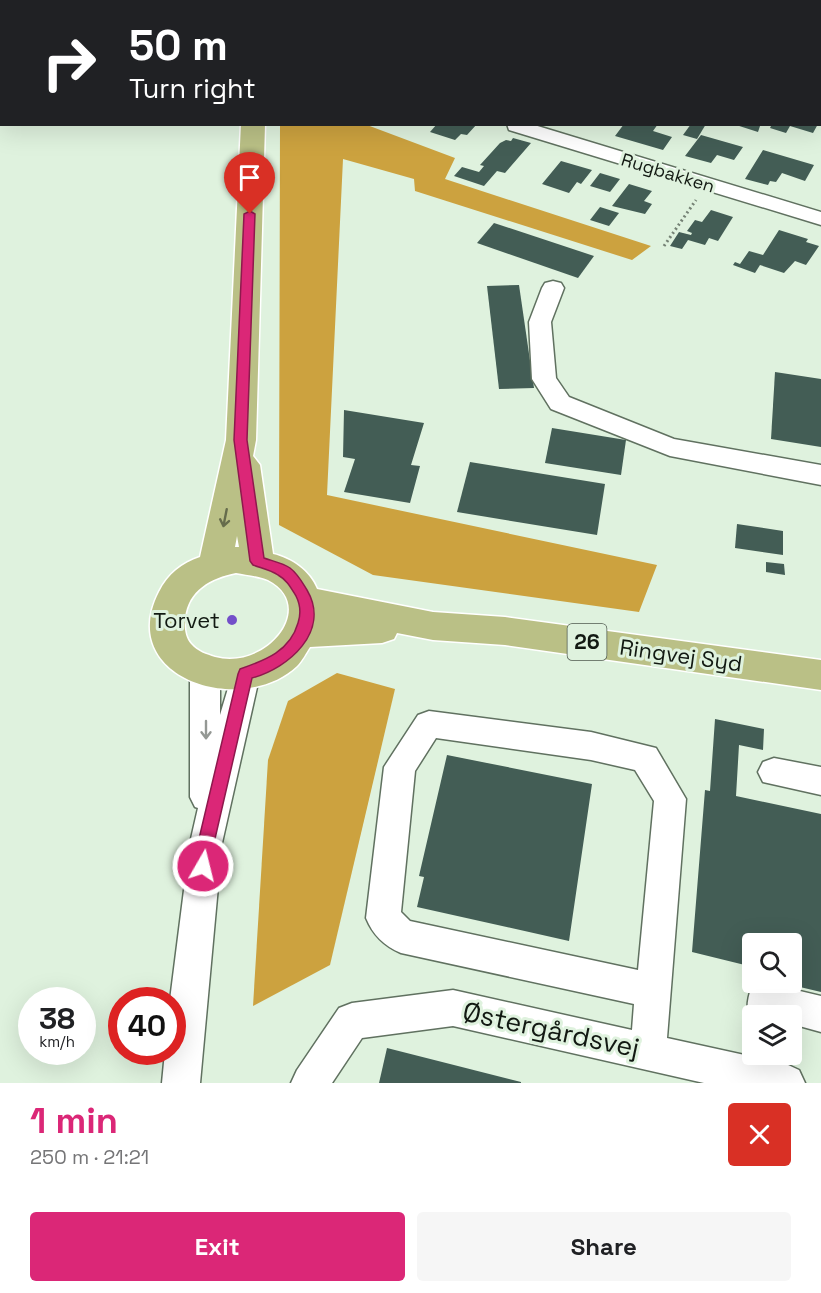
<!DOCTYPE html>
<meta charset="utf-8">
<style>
body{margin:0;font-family:"Space Grotesk",sans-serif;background:#f6f6f6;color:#202124;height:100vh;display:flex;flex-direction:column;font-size:22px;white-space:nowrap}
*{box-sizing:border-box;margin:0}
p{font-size:20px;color:#757577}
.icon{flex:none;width:33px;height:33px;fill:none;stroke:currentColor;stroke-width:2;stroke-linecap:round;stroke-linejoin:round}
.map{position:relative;height:1083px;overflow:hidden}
.side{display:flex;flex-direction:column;background:#fff;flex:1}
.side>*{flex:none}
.guide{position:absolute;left:0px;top:0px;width:822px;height:126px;box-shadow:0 6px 24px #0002;background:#202124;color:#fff;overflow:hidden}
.buttons{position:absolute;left:742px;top:933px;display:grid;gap:12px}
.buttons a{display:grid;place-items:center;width:60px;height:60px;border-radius:6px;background:#fff;box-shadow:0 6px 24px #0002;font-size:30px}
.speed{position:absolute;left:18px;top:987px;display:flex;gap:12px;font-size:30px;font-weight:700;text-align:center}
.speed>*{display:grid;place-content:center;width:78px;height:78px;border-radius:50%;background:#fff;box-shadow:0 6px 24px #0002;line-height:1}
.speed small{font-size:15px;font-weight:400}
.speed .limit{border:9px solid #d22;background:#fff;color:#111}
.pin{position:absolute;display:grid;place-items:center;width:51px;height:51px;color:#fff;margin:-62px -26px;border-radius:50% 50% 50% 0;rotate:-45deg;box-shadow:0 0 6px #0007}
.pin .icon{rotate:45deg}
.me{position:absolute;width:66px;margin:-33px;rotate:8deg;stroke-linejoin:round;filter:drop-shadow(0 0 4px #0008)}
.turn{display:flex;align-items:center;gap:21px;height:126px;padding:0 30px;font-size:27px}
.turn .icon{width:78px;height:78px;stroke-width:2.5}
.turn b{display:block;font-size:42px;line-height:51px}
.round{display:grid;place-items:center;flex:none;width:63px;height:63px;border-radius:6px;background:#f6f6f6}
.overview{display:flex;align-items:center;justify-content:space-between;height:102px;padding:0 30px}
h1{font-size:36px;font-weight:600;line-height:45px;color:#db2777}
.button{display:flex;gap:12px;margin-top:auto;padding:12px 30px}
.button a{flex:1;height:69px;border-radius:6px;background:#db2777;color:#fff;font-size:24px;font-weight:600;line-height:69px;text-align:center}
.button a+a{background:#f6f6f6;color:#202124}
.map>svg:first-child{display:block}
</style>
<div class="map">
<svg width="821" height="1083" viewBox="0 0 821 1083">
<rect width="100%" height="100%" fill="#dff2de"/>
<g fill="#cca23f">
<path d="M280 125H367L455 158 445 179 651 246 632 260 415 191 414 179 343 159 327 495 657 565 639 612 373 575 279 525Z"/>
<path d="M337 673 395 689 330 965 253 1006 268 760 288 701Z"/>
</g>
<g fill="#435d55">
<path d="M437 124H477L467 135 461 134 455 140 430 132Z"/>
<path d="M624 124H658L653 131 672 137 663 150 615 136Z"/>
<path d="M691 124H706L697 139 683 135Z"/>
<path d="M733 124H753L760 126 758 132Z"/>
<path d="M772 124H818L813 133 790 126 786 133 770 128Z"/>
<path d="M701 135 743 147 734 160 717 155 711 163 685 156Z"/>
<path d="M513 138 531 143 505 173 497 171 484 186 454 176 462 167 479 172 484 166 480 165 500 143 506 140 511 141Z"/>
<path d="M763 150 814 165 805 181 782 173 776 182 770 181 768 185 745 179Z"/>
<path d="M561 161 592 170 581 184 577 182 569 193 542 184Z"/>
<path d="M600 173 620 179 610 192 590 186Z"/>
<path d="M629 184 652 191 644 201 652 204 645 214 612 206Z"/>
<path d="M600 207 619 213 609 226 590 220Z"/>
<path d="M711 210 733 217 718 241 709 238 705 245 688 240 682 249 670 246 679 232 691 235 692 233 687 231 695 220 702 222Z"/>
<path d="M494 223 594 256 578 278 477 243Z"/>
<path d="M779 230 808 239 806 242 819 246 806 265 795 261 784 273 760 265 755 273 733 265 735 262 740 264 749 251 763 255Z"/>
<path d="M519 285 534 388 499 389 487 286Z"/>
<path d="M775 372 821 379V447L771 439Z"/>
<path d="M344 410 424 423 411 465 420 466 410 503 344 492 355 459 343 457Z"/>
<path d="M552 428 626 440 621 475 545 463Z"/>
<path d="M470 462 605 484 597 535 457 512Z"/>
<path d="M737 524 783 531V555L735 548Z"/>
<path d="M766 562 784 564 785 575 766 572Z"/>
<path d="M715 719 764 729 763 750 739 745 736 796 821 814V992L783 983 792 982V944H753V967L692 952 705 790 710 791Z"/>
<path d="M447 755 592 784 569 941 417 907 424 877 419 876Z"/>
<path d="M387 1048 521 1082V1083H379Z"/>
</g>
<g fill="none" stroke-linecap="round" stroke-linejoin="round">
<defs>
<g id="minor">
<path d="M614 0H631L613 2Z"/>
<rect x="820" y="87" width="1" height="12"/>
<path d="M507 124H531L821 212V225L509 130Z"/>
<path d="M553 281 561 283 564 288 551 322 556 378 569 397 674 439 821 465V485L670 456 551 409 532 379 529 322 542 288 545 283Z"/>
<path d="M205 659 215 662 220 671V715L235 665 245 661 255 665 260 674 222 843 200 1083H162L165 1052H172V1000H170L190 843 198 808 195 807 190 797V671L195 662Z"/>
<path d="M429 711 591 732 656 748 686 799 667 1038 786 1064 799 1070 805 1083H704L453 1026 362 1038 332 1083H291L297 1070 339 1008 352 1003 453 990 632 1030 634 1004 401 953C384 946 373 935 366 918L384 767 418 715ZM436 738 591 760 635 770 654 801 638 970 410 921 401 912 415 771Z"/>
<path d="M774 758 821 767V795L763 782 758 772 763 762Z"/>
<path d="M762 982 821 996V1032L792 1024V1016H753L752 1029C746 1013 746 1002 752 986Z"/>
</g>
<g id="major">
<rect x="245" y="0" width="20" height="2"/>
<path d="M241 124H265L256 440 253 456 260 465 273 554C291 558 310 571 317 589L433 612 505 617 821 660V690L505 645 433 640 397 633 394 639 382 643 310 647C306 653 302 661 297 666 242 718 115 678 159 592 168 574 182 563 200 557L226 440ZM237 536 239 547H235ZM236 573C246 575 259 576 268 580 319 606 267 671 215 657 206 654 198 652 191 644 185 637 184 627 185 618 188 590 211 578 236 573Z"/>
</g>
</defs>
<use href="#minor" stroke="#607160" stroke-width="3"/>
<use href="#major" stroke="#fff" stroke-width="3"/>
<path stroke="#748174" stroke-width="3" stroke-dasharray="2 3" stroke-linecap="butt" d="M664 246 696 200"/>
<use href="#minor" fill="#fff" fill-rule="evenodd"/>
<use href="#major" fill="#bac086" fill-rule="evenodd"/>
</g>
<defs><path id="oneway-shaft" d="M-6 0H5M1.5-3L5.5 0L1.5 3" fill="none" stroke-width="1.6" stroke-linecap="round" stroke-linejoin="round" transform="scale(1.5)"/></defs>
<use stroke="#666c4c" href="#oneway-shaft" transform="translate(225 518) rotate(101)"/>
<use stroke="#949894" href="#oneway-shaft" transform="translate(206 730) rotate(90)"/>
<path fill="#db2777" stroke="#8e194d" stroke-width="1.5" d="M250 211 255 214 247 440 264 558C272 561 283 563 290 568 298 574 302 582 307 590 331 631 289 668 252 678L214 843 209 871 203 874 197 871 195 866 198 843 238 674 240 669C266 660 290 651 298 623 301 614 300 604 296 596 291 588 287 580 278 575 271 570 261 568 253 565L250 561 234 440 244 214Z"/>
<circle fill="#734fc9" stroke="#dff2de" stroke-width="2" cx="232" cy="620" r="6"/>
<g text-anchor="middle" stroke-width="6" stroke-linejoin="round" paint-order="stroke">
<g font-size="18" fill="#121912" stroke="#dff2de">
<text transform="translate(668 173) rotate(17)" y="6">Rugbakken</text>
</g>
<rect fill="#dff2de" stroke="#505a4f" stroke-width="1.5" x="567.5" y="624" width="39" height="36" rx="4.5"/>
<g font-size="21" font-weight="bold" fill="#121912">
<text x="587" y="649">26</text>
</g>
<g font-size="22" fill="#121912" stroke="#dff2de" text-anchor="end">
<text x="220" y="628">Torvet</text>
</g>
<g font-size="22" fill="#121912" stroke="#dff2de">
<text transform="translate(681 655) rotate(8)" y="8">Ringvej Syd</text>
</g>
<g font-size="27" fill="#121912" stroke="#dff2de">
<text transform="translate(551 1030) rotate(12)" y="9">Østergårdsvej</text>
</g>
</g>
</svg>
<div class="buttons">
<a><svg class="icon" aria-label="search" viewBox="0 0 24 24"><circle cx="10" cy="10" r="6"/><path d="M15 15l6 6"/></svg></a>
<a><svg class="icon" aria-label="layers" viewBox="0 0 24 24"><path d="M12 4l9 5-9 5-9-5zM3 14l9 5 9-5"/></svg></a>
</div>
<div class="speed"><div>38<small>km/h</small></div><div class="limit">40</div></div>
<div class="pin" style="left:250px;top:214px;background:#d93025"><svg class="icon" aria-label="arrive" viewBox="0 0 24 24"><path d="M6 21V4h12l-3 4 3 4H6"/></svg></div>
<svg class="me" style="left:203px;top:866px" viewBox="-20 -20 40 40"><circle r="17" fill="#db2777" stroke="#fff" stroke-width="3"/><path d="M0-11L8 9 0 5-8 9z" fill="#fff"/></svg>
<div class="guide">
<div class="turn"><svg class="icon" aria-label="right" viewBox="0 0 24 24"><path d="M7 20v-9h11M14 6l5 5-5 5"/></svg><div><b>50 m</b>Turn right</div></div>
</div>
</div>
<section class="side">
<div class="overview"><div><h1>1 min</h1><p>250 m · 21:21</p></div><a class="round" style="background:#d93025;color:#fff"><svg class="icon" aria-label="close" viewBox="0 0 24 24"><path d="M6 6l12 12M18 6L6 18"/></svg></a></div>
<div class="button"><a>Exit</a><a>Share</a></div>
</section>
